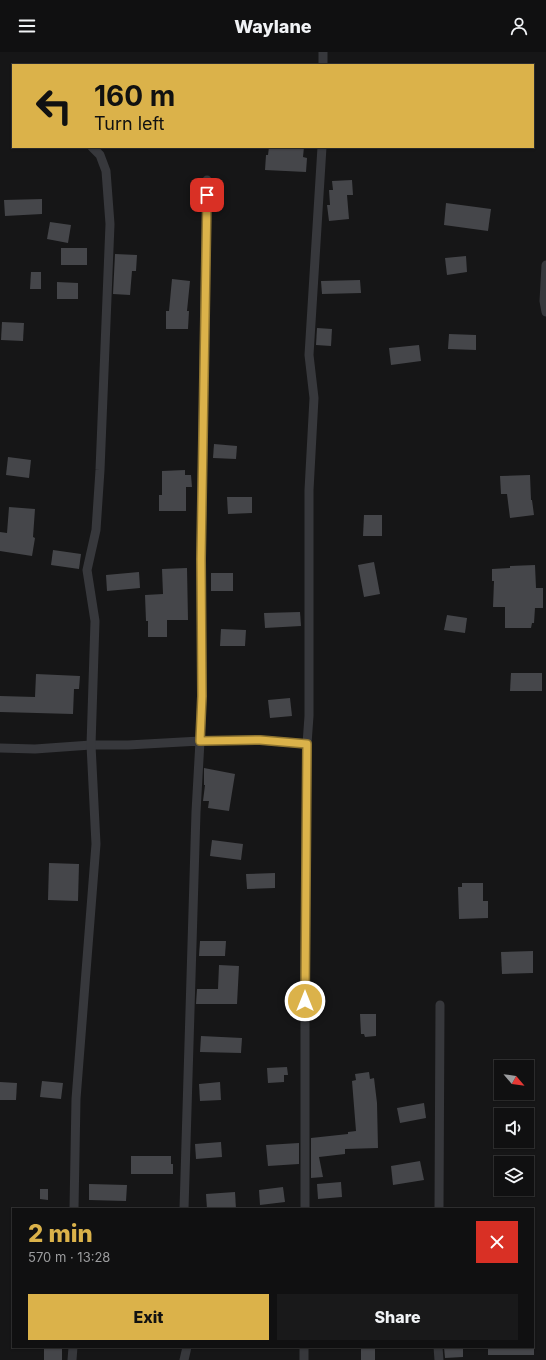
<!DOCTYPE html>
<meta charset="utf-8">
<style>
body{margin:0;font-family:Inter,sans-serif;background:#19191a;color:#f1f3f6;height:100vh;display:flex;flex-direction:column;font-size:15px;white-space:nowrap}
*{box-sizing:border-box;margin:0}
p{font-size:13px;color:#9c9d9f}
.icon{flex:none;width:22px;height:22px;fill:none;stroke:currentColor;stroke-width:2;stroke-linecap:round;stroke-linejoin:round}
.map{position:relative;flex:1;overflow:hidden}
.side{position:absolute;left:12px;top:1156px;width:522px;height:140px;display:flex;flex-direction:column;background:#101011;border-radius:0px;box-shadow:0 1px 3px #0004,0 0 0 1px #303031}
.side>*{flex:none}
.top-card{position:absolute;left:12px;top:12px;width:522px;height:84px;border-radius:0px;box-shadow:0 1px 3px #0004,0 0 0 1px #303031;background:#dbb24a;color:#111;overflow:hidden}
.needle{width:26px;rotate:119deg}
.buttons{position:absolute;left:494px;top:1008px;display:grid;gap:8px}
.buttons a{display:grid;place-items:center;width:40px;height:40px;border-radius:0px;background:#101011;box-shadow:0 1px 3px #0004,0 0 0 1px #303031;font-size:20px}
.pin{position:absolute;display:grid;place-items:center;width:34px;height:34px;color:#fff;margin:-17px;border-radius:8px;box-shadow:0 2px 6px #0006}
.me{position:absolute;width:44px;margin:-22px;rotate:0deg;stroke-linejoin:round;filter:drop-shadow(0 0 3px #0008)}
.turn{display:flex;align-items:center;gap:14px;height:84px;padding:0 16px;font-size:18px}
.turn .icon{width:52px;height:52px;stroke-width:2.5}
.turn b{display:block;font-size:28px;line-height:34px}
.round{display:grid;place-items:center;flex:none;width:42px;height:42px;border-radius:0px;background:#19191a}
.summary{display:flex;align-items:center;justify-content:space-between;height:68px;padding:0 16px}
h1{font-size:24px;font-weight:800;line-height:30px;color:#dbb24a}
.action{display:flex;gap:8px;margin-top:auto;padding:8px 16px}
.action a{flex:1;height:46px;border-radius:0px;background:#dbb24a;color:#111;font-size:16px;font-weight:800;line-height:46px;text-align:center}
.action a+a{background:#19191a;color:#f1f3f6}
header{display:flex;justify-content:space-between;align-items:center;height:52px;padding:0 16px;background:#101011;font-size:18px;font-weight:800}
.map>svg:first-child{display:block}
</style>
<header><svg class="icon" aria-label="menu" viewBox="0 0 24 24"><path d="M4 6h16M4 12h16M4 18h16"/></svg>Waylane<svg class="icon" aria-label="person" viewBox="0 0 24 24"><circle cx="12" cy="8" r="4"/><path d="M4 21q1-7 8-7t8 7"/></svg></header>
<div class="map">
<svg width="546" height="1308" viewBox="0 0 546 1308">
<rect width="100%" height="100%" fill="#161617"/>
<g fill="#45464a">
<path d="M269 95H304L303 105 307 106 306 120 265 118 266 103H268Z"/>
<path d="M352 128 353 143H347L349 167 329 169 327 153H330L329 138H333L332 129Z"/>
<path d="M42 147V162L5 164 4 148Z"/>
<path d="M446 151 491 157 488 179 444 173Z"/>
<path d="M50 170 71 173 68 191 47 187Z"/>
<rect x="61" y="196" width="26" height="17"/>
<path d="M115 202 137 203 136 219H132L130 243 113 242Z"/>
<path d="M466 204 467 220 447 223 445 206Z"/>
<path d="M31 220H41V237H30Z"/>
<path d="M172 227 190 229 187 259H189L188 277H166V259H169Z"/>
<path d="M360 228 361 241 322 242 321 229Z"/>
<path d="M57 230 78 231V247H57Z"/>
<path d="M2 270 24 271 23 289 1 288Z"/>
<path d="M317 276 332 277 331 294 316 293Z"/>
<path d="M449 282 476 283V298L448 297Z"/>
<path d="M419 293 421 309 391 313 389 296Z"/>
<path d="M214 392 237 394 236 407 213 406Z"/>
<path d="M8 405 31 408 29 426 6 423Z"/>
<path d="M185 418V423H191L192 435H186V459H159V443H162V419Z"/>
<path d="M530 423 531 448H532L534 463 510 466 507 442H501L500 424Z"/>
<path d="M227 445H252V461L228 462Z"/>
<path d="M9 455 35 457 33 485 35 486 32 504 0 499V480L7 481Z"/>
<path d="M364 463H382V484H363Z"/>
<path d="M53 498 81 502 79 517 51 513Z"/>
<path d="M374 510 380 542 364 545 358 513Z"/>
<path d="M535 513 536 536H543V556H535L534 571H532L531 576H505V555H493L494 529H492V517L510 516V514Z"/>
<path d="M187 516 188 568H167V585H148V569H146L145 543 163 542 162 517Z"/>
<path d="M139 520 140 536 107 539 106 523Z"/>
<rect x="211" y="521" width="22" height="18"/>
<path d="M300 560 301 574 265 576 264 561Z"/>
<path d="M447 563 467 566 465 581 444 578Z"/>
<path d="M221 577 246 578 245 594H220Z"/>
<path d="M511 621H542V639H510Z"/>
<path d="M36 622 80 624 79 637H74L73 662 0 660V644L35 645Z"/>
<path d="M290 646 292 664 270 666 268 648Z"/>
<path d="M204 716 235 722 229 759 208 756 209 749H203L205 733H204Z"/>
<path d="M212 788 243 792 241 808 210 804Z"/>
<path d="M49 811 79 812 78 849 48 848Z"/>
<path d="M275 821V836L247 837 246 822Z"/>
<path d="M462 831H483V849H488V866L459 867 458 835H462Z"/>
<path d="M200 889H226L225 904H199Z"/>
<path d="M533 899V921L502 922 501 900Z"/>
<path d="M219 913 239 914 237 952H196L197 937H218Z"/>
<path d="M360 962H376V984L365 985 364 982H361Z"/>
<path d="M201 984 242 986 241 1001 200 1000Z"/>
<path d="M287 1015 288 1023H284V1030L268 1031 267 1016Z"/>
<path d="M369 1020 370 1027 374 1026 377 1051 378 1096 345 1097V1102L319 1105 323 1125 311 1126V1086L348 1082V1080L356 1079 352 1029 356 1028 355 1022Z"/>
<path d="M42 1029 63 1031 61 1047 40 1045Z"/>
<path d="M0 1030 17 1031 16 1048H0Z"/>
<path d="M220 1030 221 1048 200 1049 199 1032Z"/>
<path d="M424 1051 426 1066 400 1071 397 1056Z"/>
<path d="M221 1090 222 1105 196 1107 195 1092Z"/>
<path d="M299 1091V1112L268 1114 266 1093Z"/>
<path d="M131 1104H171V1112H173V1122H131Z"/>
<path d="M420 1109 424 1128 393 1133 391 1114Z"/>
<path d="M341 1130 342 1145 318 1147 317 1132Z"/>
<path d="M89 1132 127 1133 126 1149 89 1148Z"/>
<path d="M283 1135 285 1150 260 1153 259 1138Z"/>
<path d="M40 1137H48V1148L40 1147Z"/>
<path d="M235 1140 236 1157H207L206 1142Z"/>
<rect x="44" y="1295" width="18" height="13"/>
<rect x="361" y="1295" width="14" height="13"/>
<path d="M444 1295H463V1305L445 1306Z"/>
<rect x="488" y="1295" width="46" height="8"/>
</g>
<g fill="none" stroke-linecap="round" stroke-linejoin="round">
<g stroke="#37383c" stroke-width="9">
<path d="M323 0V13"/>
<path d="M207 128 201 507 202 644 200 689 259 688 307 692"/>
<path d="M546 213 544 249 546 260"/>
<path d="M0 696 35 697 91 693H128L200 689 196 760 184 1157"/>
<path d="M74 1157 76 1047 96 792 91 693 95 569 87 518 96 478 100 418 110 172 106 119 100 103 92 95"/>
<path d="M305 1157V917L307 692 309 664V438L314 346 309 303 322 95"/>
<path d="M439 1157 440 953"/>
<path d="M438 1295 439 1308"/>
<path d="M72 1308 73 1295"/>
<path d="M184 1308 187 1295"/>
<path d="M304 1308V1295"/>
</g>
</g>
<g fill="none" stroke-linecap="round" stroke-linejoin="round">
<defs>
<path id="route" d="M207 143 201 507 202 644 200 689 260 688 307 692 305 949"/>
</defs>
<use href="#route" stroke="#8e7430" stroke-width="10"/>
<use href="#route" stroke="#dbb24a" stroke-width="7"/>
</g>
</svg>
<div class="buttons">
<a><svg class="needle" viewBox="-14 -14 28 28"><path d="M0-13l5 13h-10z" fill="#e53935"/><path d="M0 13l5-13h-10z" fill="#9c9d9f"/></svg></a>
<a><svg class="icon" aria-label="sound" viewBox="0 0 24 24"><path d="M4 9h4l5-4v14l-5-4H4zM17 9q2 3 0 6"/></svg></a>
<a><svg class="icon" aria-label="layers" viewBox="0 0 24 24"><path d="M12 4l9 5-9 5-9-5zM3 14l9 5 9-5"/></svg></a>
</div>
<div class="pin" style="left:207px;top:143px;background:#d93025"><svg class="icon" aria-label="arrive" viewBox="0 0 24 24"><path d="M6 21V4h12l-3 4 3 4H6"/></svg></div>
<svg class="me" style="left:305px;top:949px" viewBox="-20 -20 40 40"><circle r="17" fill="#dbb24a" stroke="#fff" stroke-width="3"/><path d="M0-11L8 9 0 5-8 9z" fill="#fff"/></svg>
<div class="top-card">
<div class="turn"><svg class="icon" aria-label="left" viewBox="0 0 24 24"><path d="M17 20v-9H6M10 6l-5 5 5 5"/></svg><div><b>160 m</b>Turn left</div></div>
</div>
<section class="side">
<div class="summary"><div><h1>2 min</h1><p>570 m · 13:28</p></div><a class="round" style="background:#d93025;color:#fff"><svg class="icon" aria-label="close" viewBox="0 0 24 24"><path d="M6 6l12 12M18 6L6 18"/></svg></a></div>
<div class="action"><a>Exit</a><a>Share</a></div>
</section>
</div>
